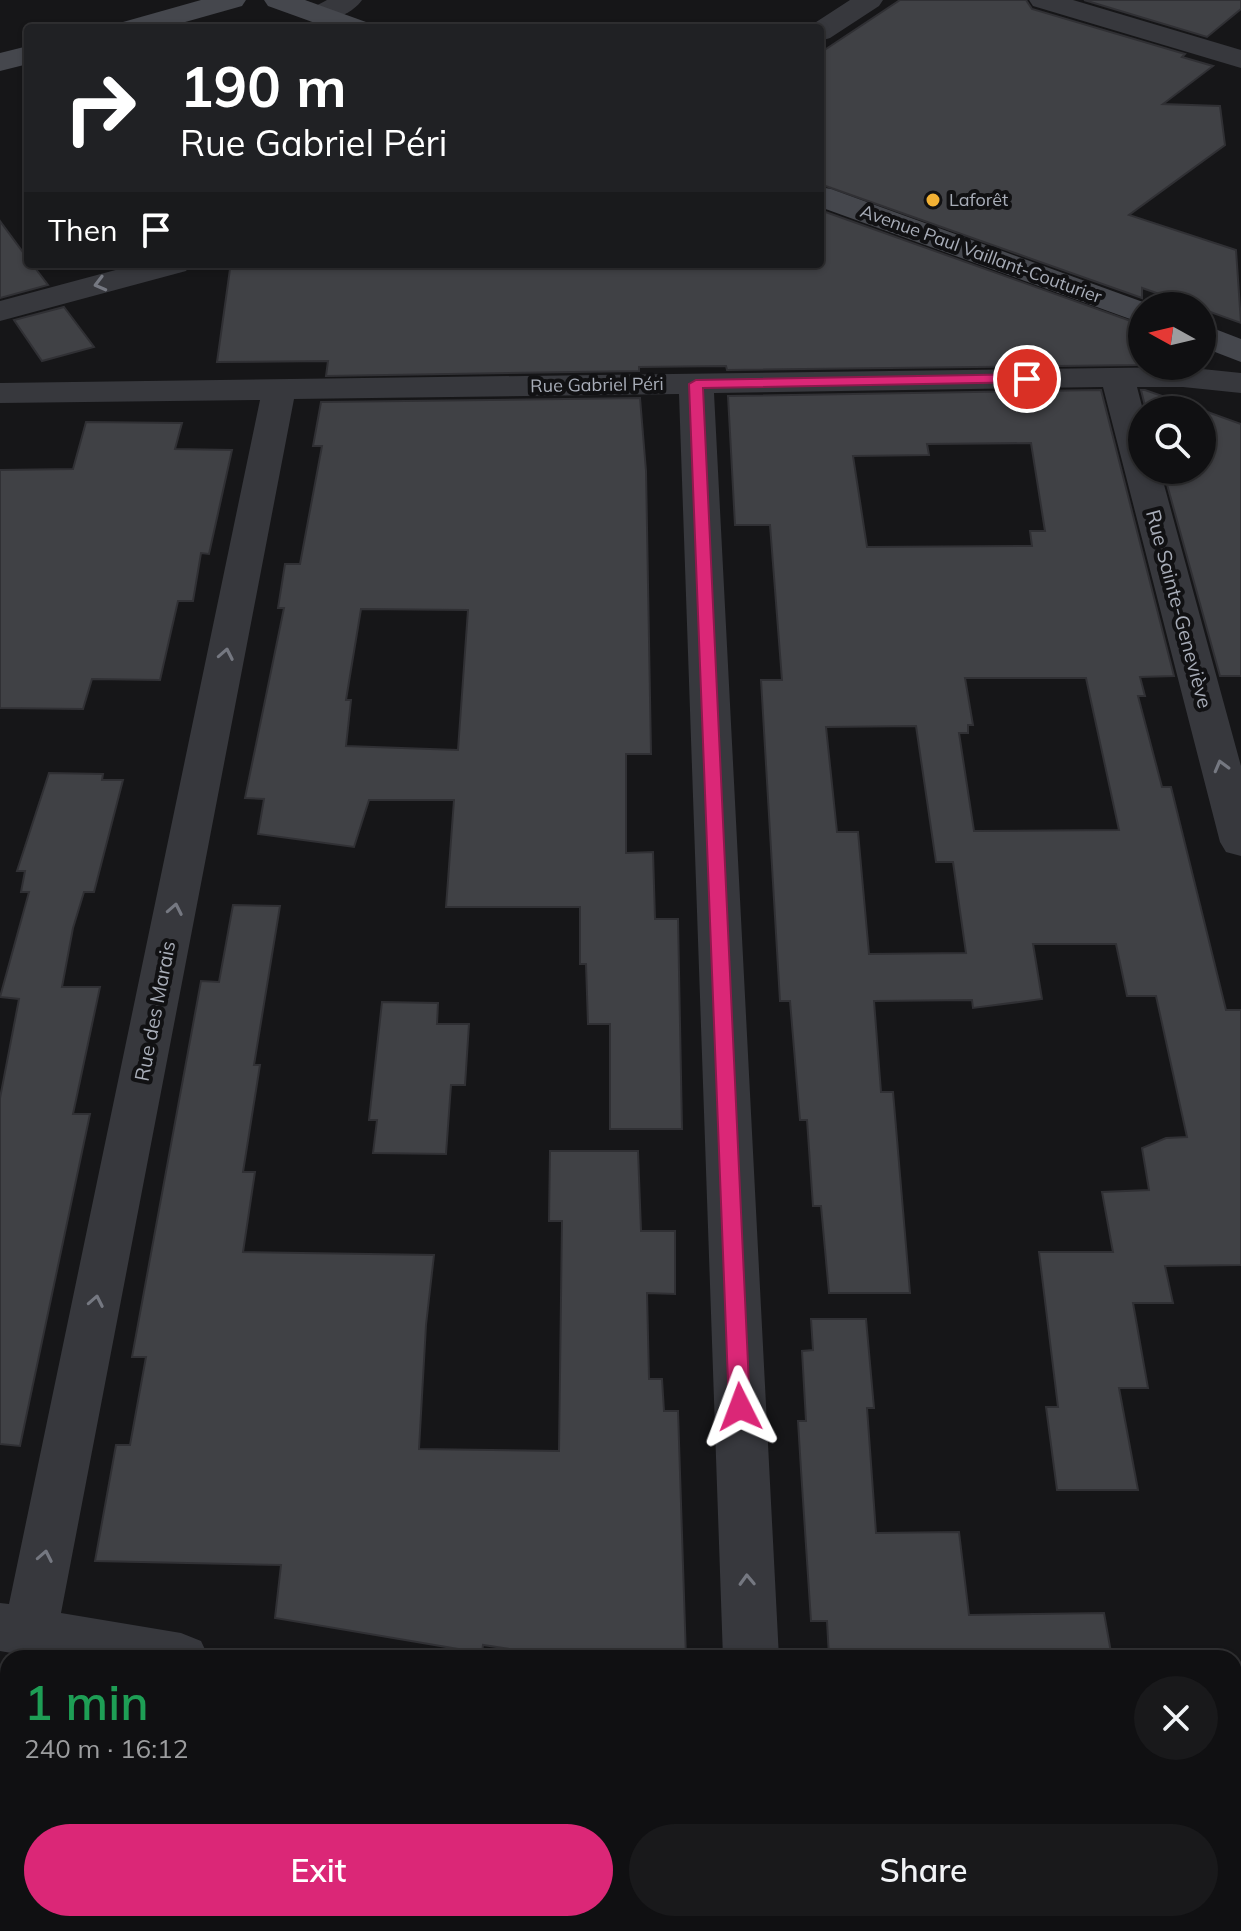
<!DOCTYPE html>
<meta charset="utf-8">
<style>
body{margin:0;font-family:Mulish,sans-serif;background:#19191b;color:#f1f3f6;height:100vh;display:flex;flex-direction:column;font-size:30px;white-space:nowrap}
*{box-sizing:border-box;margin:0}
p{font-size:26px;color:#9c9d9f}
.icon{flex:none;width:44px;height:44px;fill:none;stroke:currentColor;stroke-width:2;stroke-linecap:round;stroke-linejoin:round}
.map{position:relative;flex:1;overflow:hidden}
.details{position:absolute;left:0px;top:1650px;width:1242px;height:282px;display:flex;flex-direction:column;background:#101012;border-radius:24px 24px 0 0;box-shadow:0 2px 6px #0004,0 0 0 2px #303032}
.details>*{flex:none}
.top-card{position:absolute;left:24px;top:24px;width:800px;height:244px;border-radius:8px;box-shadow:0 2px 6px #0004,0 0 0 2px #303032;background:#202124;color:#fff;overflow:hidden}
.needle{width:52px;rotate:278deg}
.fabs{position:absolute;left:1128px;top:292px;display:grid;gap:16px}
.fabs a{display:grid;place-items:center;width:88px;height:88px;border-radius:50%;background:#101012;box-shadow:0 2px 6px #0004,0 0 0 2px #303032;font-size:40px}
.pin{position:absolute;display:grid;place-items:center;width:68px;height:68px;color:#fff;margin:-34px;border:4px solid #fff;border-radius:50%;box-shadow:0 2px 8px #0007}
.me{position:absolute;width:88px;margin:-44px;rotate:357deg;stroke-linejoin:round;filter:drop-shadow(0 0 6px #0008)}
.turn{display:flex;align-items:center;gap:28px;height:168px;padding:0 24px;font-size:36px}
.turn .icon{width:104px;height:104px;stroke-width:2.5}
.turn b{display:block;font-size:56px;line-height:68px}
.then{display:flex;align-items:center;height:76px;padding:0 24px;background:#0003;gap:16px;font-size:30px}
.round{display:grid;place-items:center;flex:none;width:84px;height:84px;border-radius:42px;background:#19191b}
.head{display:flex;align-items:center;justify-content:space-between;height:136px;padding:0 24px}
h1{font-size:48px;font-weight:600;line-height:60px;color:#1e9e55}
.button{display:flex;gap:16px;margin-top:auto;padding:16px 24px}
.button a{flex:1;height:92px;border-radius:48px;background:#db2777;color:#fff;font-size:32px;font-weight:600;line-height:92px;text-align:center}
.button a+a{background:#19191b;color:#f1f3f6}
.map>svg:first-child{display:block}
</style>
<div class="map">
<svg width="1241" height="1931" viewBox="0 0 1241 1931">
<rect width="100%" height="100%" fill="#161618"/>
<g fill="#404145" stroke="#303034" stroke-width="2" fill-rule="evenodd">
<path d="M900 0H1026L1032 9 1185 54 1182 57 1213 66 1163 104 1220 106 1225 145 1129 215 1236 250 1241 323 1202 309V306H1194L1142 288V298L820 184V53Z"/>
<path d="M1084 0H1241V9L1207 37Z"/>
<path d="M820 210 1142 325V365L727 370 726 366 639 367V371L326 376 328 361 217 362 230 269 249 264H820Z"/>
<path d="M0 221 28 259V264H32L48 285 0 298Z"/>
<path d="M64 307 94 347 42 361 14 320Z"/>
<path d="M1101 390 1174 676 1140 677 1145 696H1138L1162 787H1171L1226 1010H1241V1265L1165 1266 1173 1303H1133L1148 1388H1119L1138 1490H1057L1046 1407H1058L1039 1252H1113L1102 1192 1149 1190 1142 1148 1166 1138 1187 1137 1156 996H1127L1116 944H1033L1042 999 973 1008 972 1000 874 1001 881 1092H893L910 1293H829L821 1206H813L807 1120H800L790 1001H780L761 680H782L770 525H735L728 396ZM1031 443 1045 531H1030L1032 546 867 547 853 456 929 455 927 444ZM965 678H1086L1119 830 974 831 959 733H968V725H973ZM916 726 936 862H953L966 953 869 954 858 832H837L826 727Z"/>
<path d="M1141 390H1145L1202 410H1146Z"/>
<path d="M640 398 646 471 651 754H626V853L653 852 655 919H678L682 1129H610V1024H588L586 964H580V907H446L454 800H369L354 847 258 834 264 799 245 798 284 608H278L285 564H300L322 446H313L321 402ZM361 609 468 610 458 750 346 746 351 700H346Z"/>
<path d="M1202 410 1241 424V676H1220L1163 470H1202Z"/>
<path d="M86 422 182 423 175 449 232 450 209 554 201 553 193 601H178L160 680 92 679 83 709 0 708V470L73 469Z"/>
<path d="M49 773 103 774 102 780H123L94 892H84L73 928 62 987H100L73 1114H90L20 1446 0 1444V1098L19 999 0 997 29 892H21L25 871H17Z"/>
<path d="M233 905 280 906 254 1065H260L243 1172H255L243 1252 434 1255 426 1325 419 1449 559 1451 562 1221H549L550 1151H638L641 1231H675V1294L647 1293 649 1379H662L664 1411H678L686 1658H569L483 1645 482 1653 275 1618 281 1565 95 1561 116 1445H130L146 1357H132L201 981 219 982Z"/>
<path d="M382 1002 438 1003 437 1024H469L465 1085H451L446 1154 373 1153 377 1120H369Z"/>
<path d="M811 1319H866L874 1408H867L876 1533 959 1532 969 1615 1104 1613 1112 1658 829 1657 827 1621H811L801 1470 798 1421H806L802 1351 813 1350Z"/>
</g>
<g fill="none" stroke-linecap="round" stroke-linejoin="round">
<g fill="#37383d" fill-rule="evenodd">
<path d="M327 0H362C352 14 327 25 310 21L306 15 310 9Z"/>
<path d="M850 0H883L879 6 830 38 820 41V28H808L810 26Z"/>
<path d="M1029 0H1073L1241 50V68L1033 6Z"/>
<path d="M138 264H191L186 271 0 321V301Z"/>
<path d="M1183 367 1241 373V393L1183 387H1137L1143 410 1142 470H1160L1241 766V856L1226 852 1220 842 1103 387 714 393 779 1658H723L679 394 294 399 61 1613 181 1633 201 1641 209 1658H40L0 1651V1603L9 1604 260 400 0 403V383Z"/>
<path d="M1234 1765 1241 1766V1820L1234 1819Z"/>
</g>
<g fill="#45474d" fill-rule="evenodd">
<path d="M201 0H246L242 6 164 28H119L123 22Z"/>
<path d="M264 0H305L366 22 370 28H329L268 6Z"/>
<path d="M28 46V64L0 71V53Z"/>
<path d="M820 187 831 189 1154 306H1142V322L1130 319 820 207Z"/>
<path d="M1202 324 1241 339V362L1202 347Z"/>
</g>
</g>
<defs><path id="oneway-chevron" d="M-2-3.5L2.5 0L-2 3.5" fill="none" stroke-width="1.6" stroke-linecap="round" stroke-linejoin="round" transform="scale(2)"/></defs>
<g stroke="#757881">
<use href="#oneway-chevron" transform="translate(100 284) rotate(165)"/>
<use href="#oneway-chevron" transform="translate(226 654) rotate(-79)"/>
<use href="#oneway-chevron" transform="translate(1221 766) rotate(-105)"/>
<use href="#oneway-chevron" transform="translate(175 909) rotate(-79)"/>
<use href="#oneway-chevron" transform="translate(96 1301) rotate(-79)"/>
<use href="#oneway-chevron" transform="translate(45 1556) rotate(-79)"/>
<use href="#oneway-chevron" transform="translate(747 1580) rotate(-92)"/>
</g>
<path fill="#db2777" stroke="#8e194d" stroke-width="2" d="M1027 374 1032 376V382L703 388 750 1407 747 1413 740 1415 732 1413 729 1407 689 384 696 380Z"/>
<circle fill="#f2b134" stroke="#111113" stroke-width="3" cx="933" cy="200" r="8"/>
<g text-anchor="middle" stroke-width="8" stroke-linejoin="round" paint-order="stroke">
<g font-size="18" fill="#a8adb8" stroke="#111113" text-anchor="start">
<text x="949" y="206">Laforêt</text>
</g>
<g font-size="18" fill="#a8adb8" stroke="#111113">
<text transform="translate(981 254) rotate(20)" y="6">Avenue Paul Vaillant-Couturier</text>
<text transform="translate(597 385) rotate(-1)" y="6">Rue Gabriel Péri</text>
</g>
<g font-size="20" fill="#a8adb8" stroke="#111113">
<text transform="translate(1179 609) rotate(75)" y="7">Rue Sainte-Geneviève</text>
<text transform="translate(155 1011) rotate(-79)" y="7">Rue des Marais</text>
</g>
</g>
</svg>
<div class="fabs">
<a><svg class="needle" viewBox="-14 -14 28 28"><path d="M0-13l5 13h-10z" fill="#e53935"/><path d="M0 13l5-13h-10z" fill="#9c9d9f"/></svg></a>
<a><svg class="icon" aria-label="search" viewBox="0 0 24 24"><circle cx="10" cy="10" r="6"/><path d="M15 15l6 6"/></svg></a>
</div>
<div class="pin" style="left:1027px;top:379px;background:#d93025"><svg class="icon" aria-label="arrive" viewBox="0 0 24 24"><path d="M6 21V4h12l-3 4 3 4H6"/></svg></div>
<svg class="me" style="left:740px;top:1407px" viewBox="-20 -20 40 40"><path d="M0-17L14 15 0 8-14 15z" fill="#db2777" stroke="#fff" stroke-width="4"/></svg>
<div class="top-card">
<div class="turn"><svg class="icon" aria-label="right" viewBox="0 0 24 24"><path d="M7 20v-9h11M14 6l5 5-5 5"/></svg><div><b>190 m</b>Rue Gabriel Péri</div></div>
<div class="then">Then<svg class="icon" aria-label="arrive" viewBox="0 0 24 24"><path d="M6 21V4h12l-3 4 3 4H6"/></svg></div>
</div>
<section class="details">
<div class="head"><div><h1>1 min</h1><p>240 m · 16:12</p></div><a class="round"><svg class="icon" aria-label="close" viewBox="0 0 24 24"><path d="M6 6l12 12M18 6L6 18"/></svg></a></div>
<div class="button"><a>Exit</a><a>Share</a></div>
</section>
</div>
